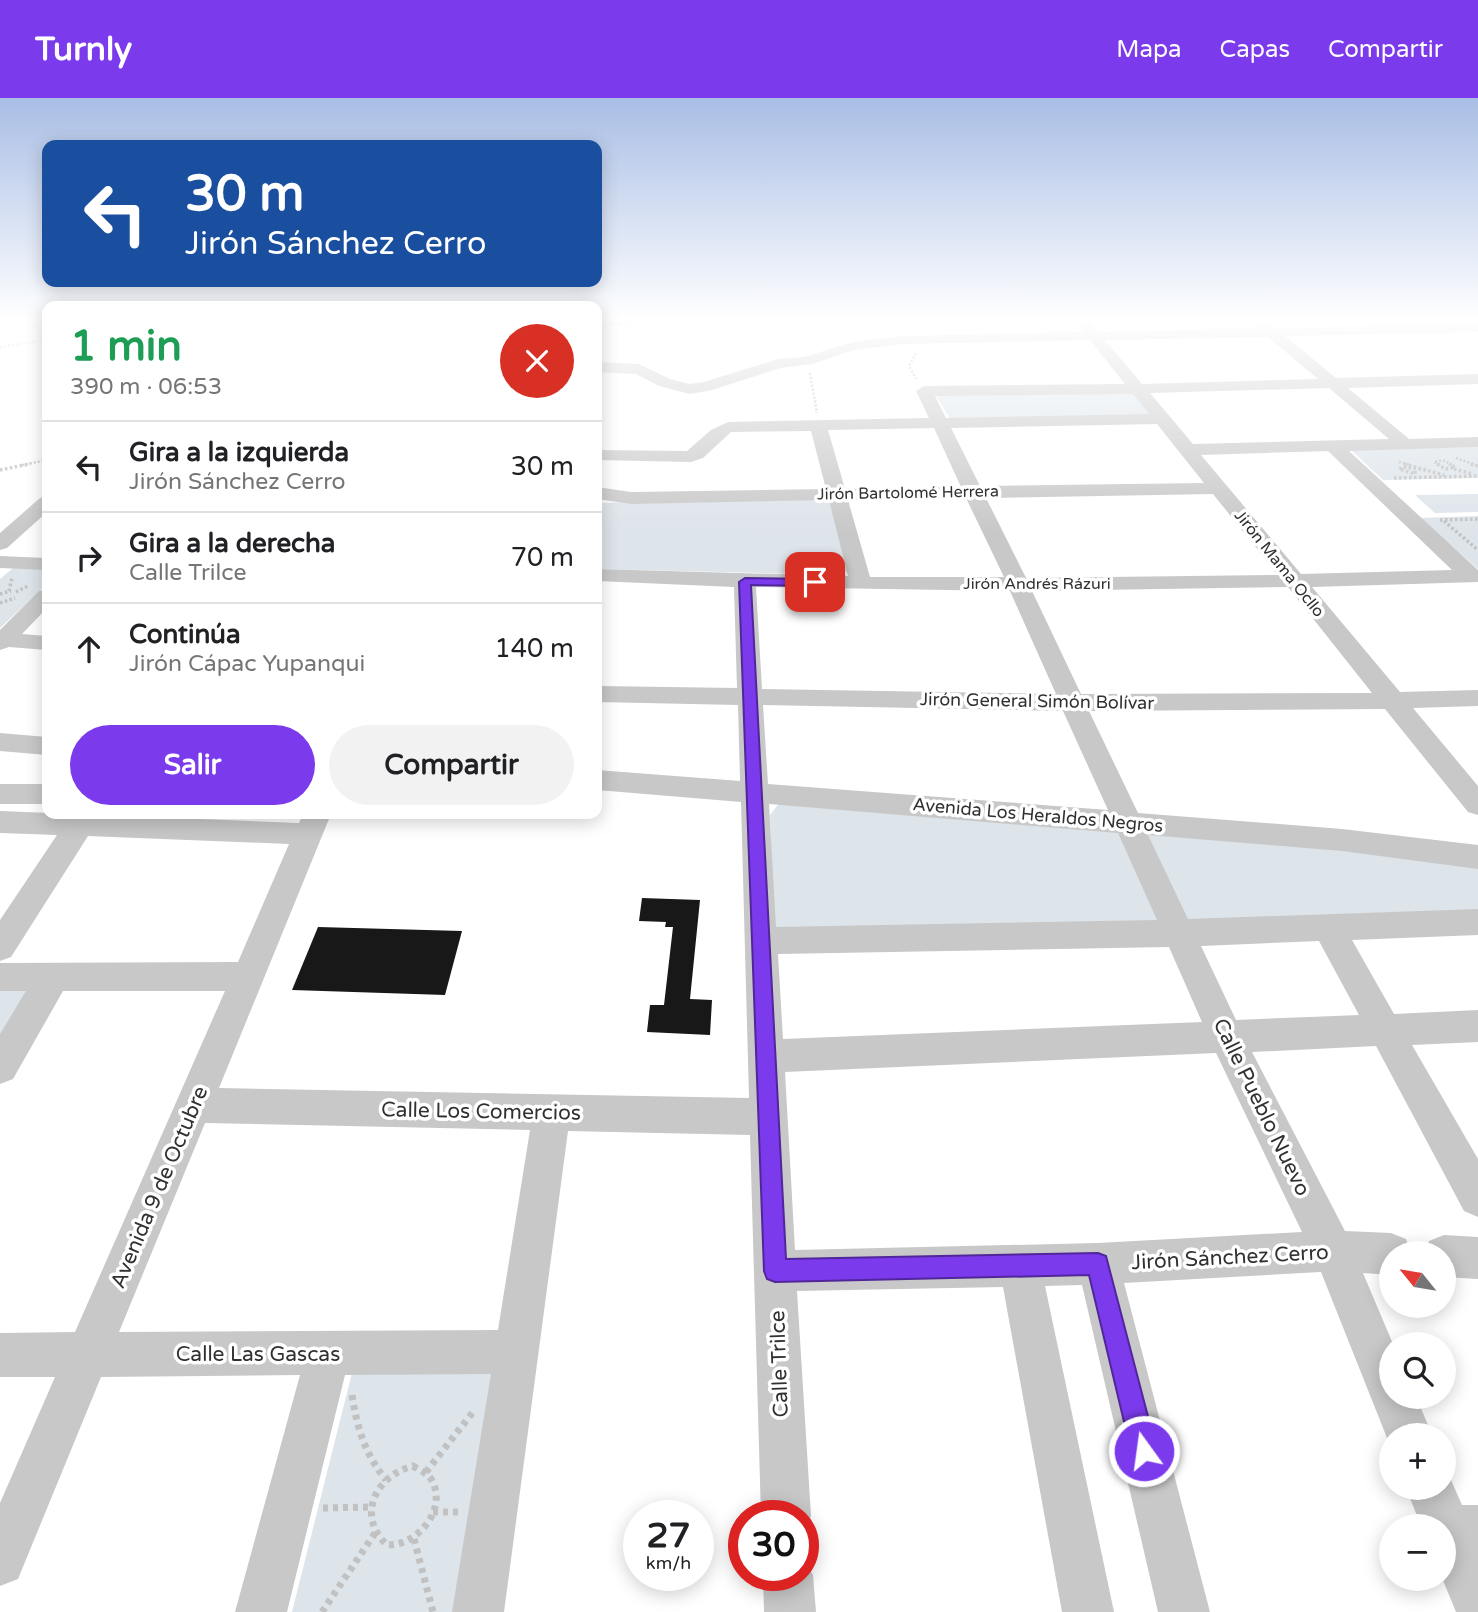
<!DOCTYPE html>
<html lang="es">
<meta charset="utf-8">
<style>
body{margin:0;font-family:"Varela Round",sans-serif;background:#f2f2f2;color:#202124;height:100vh;display:flex;flex-direction:column;font-size:26px;white-space:nowrap}
*{box-sizing:border-box;margin:0}
p{font-size:23px;color:#757577}
.icon{flex:none;width:38px;height:38px;fill:none;stroke:currentColor;stroke-width:2;stroke-linecap:round;stroke-linejoin:round}
.map{position:relative;flex:1;overflow:hidden}
.panel{position:absolute;left:42px;top:203px;width:560px;height:518px;display:flex;flex-direction:column;background:#fff;border-radius:14px;box-shadow:0 4px 18px #0003}
.panel>*{flex:none}
.top-card{position:absolute;left:42px;top:42px;width:560px;height:147px;border-radius:14px;box-shadow:0 4px 18px #0003;background:#1a4fa0;color:#fff;overflow:hidden}
.needle{width:46px;rotate:300deg}
.buttons{position:absolute;left:1379px;top:1143px;display:grid;gap:14px}
.buttons a{display:grid;place-items:center;width:77px;height:77px;border-radius:50%;background:#fff;box-shadow:0 4px 18px #0003;font-size:35px}
.speed{position:absolute;left:623px;top:1402px;display:flex;gap:14px;font-size:35px;font-weight:700;text-align:center}
.speed>*{display:grid;place-content:center;width:91px;height:91px;border-radius:50%;background:#fff;box-shadow:0 4px 18px #0003;line-height:1}
.speed small{font-size:18px;font-weight:400}
.speed .limit{border:10px solid #d22;background:#fff;color:#111}
.pin{position:absolute;display:grid;place-items:center;width:60px;height:60px;color:#fff;margin:-30px;border-radius:14px;box-shadow:0 4px 10px #0006}
.me{position:absolute;width:77px;margin:-38px;rotate:346deg;stroke-linejoin:round;filter:drop-shadow(0 0 5px #0008)}
.turn{display:flex;align-items:center;gap:24px;height:147px;padding:0 28px;font-size:32px}
.turn .icon{width:91px;height:91px;stroke-width:2.5}
.turn b{display:block;font-size:49px;line-height:60px}
.round{display:grid;place-items:center;flex:none;width:74px;height:74px;border-radius:37px;background:#f2f2f2}
.head{display:flex;align-items:center;justify-content:space-between;height:119px;padding:0 28px}
h1{font-size:42px;font-weight:800;line-height:52px;color:#1e9e55}
.action{display:flex;gap:14px;margin-top:auto;padding:14px 28px}
.action a{flex:1;height:80px;border-radius:42px;background:#7c3aed;color:#fff;font-size:28px;font-weight:800;line-height:80px;text-align:center}
.action a+a{background:#f2f2f2;color:#202124}
ul{padding:0;list-style:none}
li{display:flex;align-items:center;gap:21px;height:91px;padding:0 28px;border-top:2px solid #e0e0e0}
li div{flex:1}
li b{display:block;font-size:26px}
li em{font-style:normal}
header{display:flex;align-items:center;gap:42px;box-sizing:border-box;height:98px;padding:0 35px;background:#7c3aed;color:#fff}
header strong{font-size:33px}
nav{display:flex;gap:38px;margin-inline-start:auto;font-size:24px}
.map>svg:first-child{display:block}
</style>
<header>
<strong>Turnly</strong>
<nav><a>Mapa</a><a>Capas</a><a>Compartir</a></nav>
</header>
<div class="map">
<svg width="1478" height="1514" viewBox="0 0 1478 1514">
<rect width="100%" height="100%" fill="#fff"/>
<g fill="#dde4ea">
<path d="M1132 293 1152 318 950 320 935 296Z"/>
<path d="M1478 349V380L1383 382 1351 352Z"/>
<path d="M1478 396V414L1435 415 1415 397Z"/>
<path d="M819 398 831 402 847 473 842 477 597 471V407L599 405Z"/>
<path d="M1478 418V471L1420 420Z"/>
<path d="M13 470 47 471V486L0 530V481Z"/>
<path d="M780 704 1126 729 1173 830 774 839 770 717Z"/>
<path d="M1139 730 1478 764V821L1186 831Z"/>
<path d="M34 891 0 947V892Z"/>
<path d="M500 1270 463 1514H292L353 1271Z"/>
</g>
<g fill="#181818">
<path d="M642 800 700 802 690 901 712 902 710 937 647 934 650 907H664L673 829H665L666 824 639 823Z"/>
<path d="M318 829 462 833 445 897 292 892Z"/>
</g>
<g fill="none" stroke-linecap="round" stroke-linejoin="round">
<g stroke="#c1c1c1" stroke-width="2.5" stroke-dasharray="2 2" stroke-linecap="butt">
<path d="M0 225 15 223"/>
<path d="M0 249 47 242"/>
<path d="M916 255 909 268 916 281"/>
<path d="M810 275 817 315"/>
<path d="M1456 360 1476 367"/>
<path d="M1399 364 1411 367"/>
<path d="M22 367 47 362"/>
<path d="M1440 367 1434 364 1443 362 1452 367"/>
</g>
<g stroke="#c1c1c1" stroke-width="3.5" stroke-dasharray="2.5 2.5" stroke-linecap="butt">
<path d="M1404 366 1444 377"/>
<path d="M1437 366 1446 371 1455 369 1449 366"/>
<path d="M1471 366 1478 368"/>
<path d="M1454 371 1473 376"/>
<path d="M0 372 30 366"/>
<path d="M1415 373V376L1399 371 1403 369 1428 372"/>
<path d="M1394 380 1478 378"/>
<path d="M1440 422 1478 421"/>
<path d="M1444 423 1478 452"/>
<path d="M9 493 12 480"/>
<path d="M16 494 28 488"/>
<path d="M0 496 11 493"/>
<path d="M0 505 15 500"/>
</g>
<g stroke="#c1c1c1" stroke-width="7" stroke-dasharray="5 5" stroke-linecap="butt">
<path d="M352 1297C357 1330 365 1356 386 1382"/>
<path d="M413 1368C419 1372 427 1375 431 1381 449 1411 417 1448 387 1447 356 1418 375 1378 413 1368Z"/>
<path d="M426 1374 473 1314"/>
<path d="M323 1410 372 1409"/>
<path d="M433 1414H460"/>
<path d="M414 1441 433 1514"/>
<path d="M322 1514 375 1435"/>
</g>
<g fill="#c8c8c8" fill-rule="evenodd">
<path d="M597 223H637L630 227 597 229Z"/>
<path d="M1263 223 1275 230 1478 226V234L1285 238 1336 280 1478 276V286L1348 290 1409 341 1478 339V349L1349 353 1478 472V484L1312 489 1400 594 1478 592V608L1413 610 1478 688V717L1468 714 1385 611 1089 613 1138 715 1342 731 1478 747V771L1342 753 1148 737 1188 821 1478 811V837L1352 842 1394 916 1478 912V944L1412 947 1478 1061V1119L1464 1113 1376 948 1252 954 1345 1133 1391 1135 1406 1141 1411 1155H1391V1177L1363 1175 1393 1246 1391 1298H1416L1432 1337H1391V1350L1321 1174 1124 1185 1210 1514H1158L1082 1187 1045 1188 1114 1514H1062L1003 1189 797 1193 811 1418 803 1435V1418H761L750 1037 568 1033 504 1514H452L491 1276 345 1277 287 1514H235L300 1277 101 1279 18 1481 0 1488V1405L55 1279H0V1235L75 1234 225 893H63L13 981 0 986V936L26 893H0V865L238 864 289 746 88 738 11 859 0 863V822L57 737 0 735V713L299 725 303 716H331L219 990 749 1000 741 704 597 692V672L740 683 738 607 597 604V588L737 590 734 489 597 483V471L848 478 829 402 631 406 597 401V389L631 394 826 391 811 333 731 334 703 360 691 364 597 362V352L687 353 711 332 728 324 929 320 916 293 924 288 1125 286 1090 242 903 246 854 252 812 266 780 270 712 292 690 296 659 288 636 276 597 274V264L639 266 670 281 690 286 704 284 778 261 805 259 852 244 903 238 1083 234 1079 228 1086 224 1091 225 1098 234 1258 230 1256 227ZM1268 239 1318 281 1142 286 1105 242ZM1329 290 1389 341 1193 346 1150 295ZM1133 296 1149 316 946 320 935 298ZM1157 326 1204 385 980 388 951 330ZM934 330 961 389 845 391 828 332ZM1328 353 1452 472 1301 476 1201 357ZM1213 396 1278 477 1026 480 986 400ZM966 400 1004 479H870L848 402ZM756 489 1010 493 1056 596 762 591ZM1288 489 1372 595 1081 596 1032 493ZM763 607 1063 613 1108 712 768 686ZM769 706 1118 735 1157 822 776 829ZM1319 843 1359 917 1236 922 1201 848ZM1169 849 1202 924 783 941 778 856ZM1216 955 1302 1134 1098 1145 795 1152 785 974ZM205 1025 530 1032 498 1232 119 1234Z"/>
<path d="M47 398V414L7 450 0 452V435L40 400Z"/>
<path d="M0 458 47 460V472L0 470Z"/>
<path d="M47 491V510L22 536 47 538V552L9 549 0 552V532L39 493Z"/>
<path d="M0 635 47 639V657L0 653Z"/>
<rect x="0" y="686" width="47" height="20"/>
<path d="M1444 1137 1478 1139V1181L1444 1179V1155H1425L1429 1143Z"/>
<path d="M1444 1372 1447 1373 1462 1407H1478V1514H1456L1442 1480 1444 1428H1421L1406 1390H1444Z"/>
<path d="M803 1458 813 1477 816 1514H764L763 1477H803Z"/>
</g>
</g>
<linearGradient id="sky" x2="0" y2="1"><stop stop-color="#a9bee5"/><stop offset="0.51" stop-color="#fff"/><stop offset="1" stop-color="#fff" stop-opacity="0"/></linearGradient>
<rect width="1478" height="435" fill="url(#sky)"/>
<path fill="#7c3aed" stroke="#51269a" stroke-width="2" d="M745 480 815 481 821 484 815 488 751 487 786 1161 1098 1155 1106 1158 1157 1353 1153 1362 1144 1366 1135 1362 1131 1353 1089 1177 775 1184 767 1181 764 1173 739 484Z"/>
<g text-anchor="middle" stroke-width="7" stroke-linejoin="round" paint-order="stroke">
<g font-size="16" fill="#313131" stroke="#fff">
<text transform="translate(908 394) rotate(-1)" y="6">Jirón Bartolomé Herrera</text>
<text transform="translate(1280 465) rotate(51)" y="6">Jirón Mama Ocllo</text>
<text x="1037" y="491">Jirón Andrés Rázuri</text>
</g>
<g font-size="18" fill="#313131" stroke="#fff">
<text transform="translate(1037 603) rotate(1)" y="6">Jirón General Simón Bolívar</text>
<text transform="translate(1038 717) rotate(5)" y="6">Avenida Los Heraldos Negros</text>
</g>
<g font-size="21" fill="#313131" stroke="#fff">
<text transform="translate(1262 1009) rotate(64)" y="7">Calle Pueblo Nuevo</text>
<text transform="translate(481 1013) rotate(1)" y="7">Calle Los Comercios</text>
<text transform="translate(159 1089) rotate(-67)" y="7">Avenida 9 de Octubre</text>
<text transform="translate(1230 1159) rotate(-3)" y="7">Jirón Sánchez Cerro</text>
<text x="258" y="1263">Calle Las Gascas</text>
<text transform="translate(779 1266) rotate(-92)" y="7">Calle Trilce</text>
</g>
</g>
</svg>
<div class="buttons">
<a><svg class="needle" viewBox="-14 -14 28 28"><path d="M0-13l5 13h-10z" fill="#e53935"/><path d="M0 13l5-13h-10z" fill="#757577"/></svg></a>
<a><svg class="icon" aria-label="search" viewBox="0 0 24 24"><circle cx="10" cy="10" r="6"/><path d="M15 15l6 6"/></svg></a>
<a>+</a>
<a>−</a>
</div>
<div class="speed"><div>27<small>km/h</small></div><div class="limit">30</div></div>
<div class="pin" style="left:815px;top:484px;background:#d93025"><svg class="icon" aria-label="arrive" viewBox="0 0 24 24"><path d="M6 21V4h12l-3 4 3 4H6"/></svg></div>
<svg class="me" style="left:1144px;top:1353px" viewBox="-20 -20 40 40"><circle r="17" fill="#7c3aed" stroke="#fff" stroke-width="3"/><path d="M0-11L8 9 0 5-8 9z" fill="#fff"/></svg>
<div class="top-card">
<div class="turn"><svg class="icon" aria-label="left" viewBox="0 0 24 24"><path d="M17 20v-9H6M10 6l-5 5 5 5"/></svg><div><b>30 m</b>Jirón Sánchez Cerro</div></div>
</div>
<section class="panel">
<div class="head"><div><h1>1 min</h1><p>390 m · 06:53</p></div><a class="round" style="background:#d93025;color:#fff"><svg class="icon" aria-label="close" viewBox="0 0 24 24"><path d="M6 6l12 12M18 6L6 18"/></svg></a></div>
<ul>
<li><svg class="icon" aria-label="left" viewBox="0 0 24 24"><path d="M17 20v-9H6M10 6l-5 5 5 5"/></svg><div><b>Gira a la izquierda</b><p>Jirón Sánchez Cerro</p></div><em>30 m</em></li>
<li><svg class="icon" aria-label="right" viewBox="0 0 24 24"><path d="M7 20v-9h11M14 6l5 5-5 5"/></svg><div><b>Gira a la derecha</b><p>Calle Trilce</p></div><em>70 m</em></li>
<li><svg class="icon" aria-label="ahead" viewBox="0 0 24 24"><path d="M12 20V5M6 11l6-6 6 6"/></svg><div><b>Continúa</b><p>Jirón Cápac Yupanqui</p></div><em>140 m</em></li>
</ul>
<div class="action"><a>Salir</a><a>Compartir</a></div>
</section>
</div>
